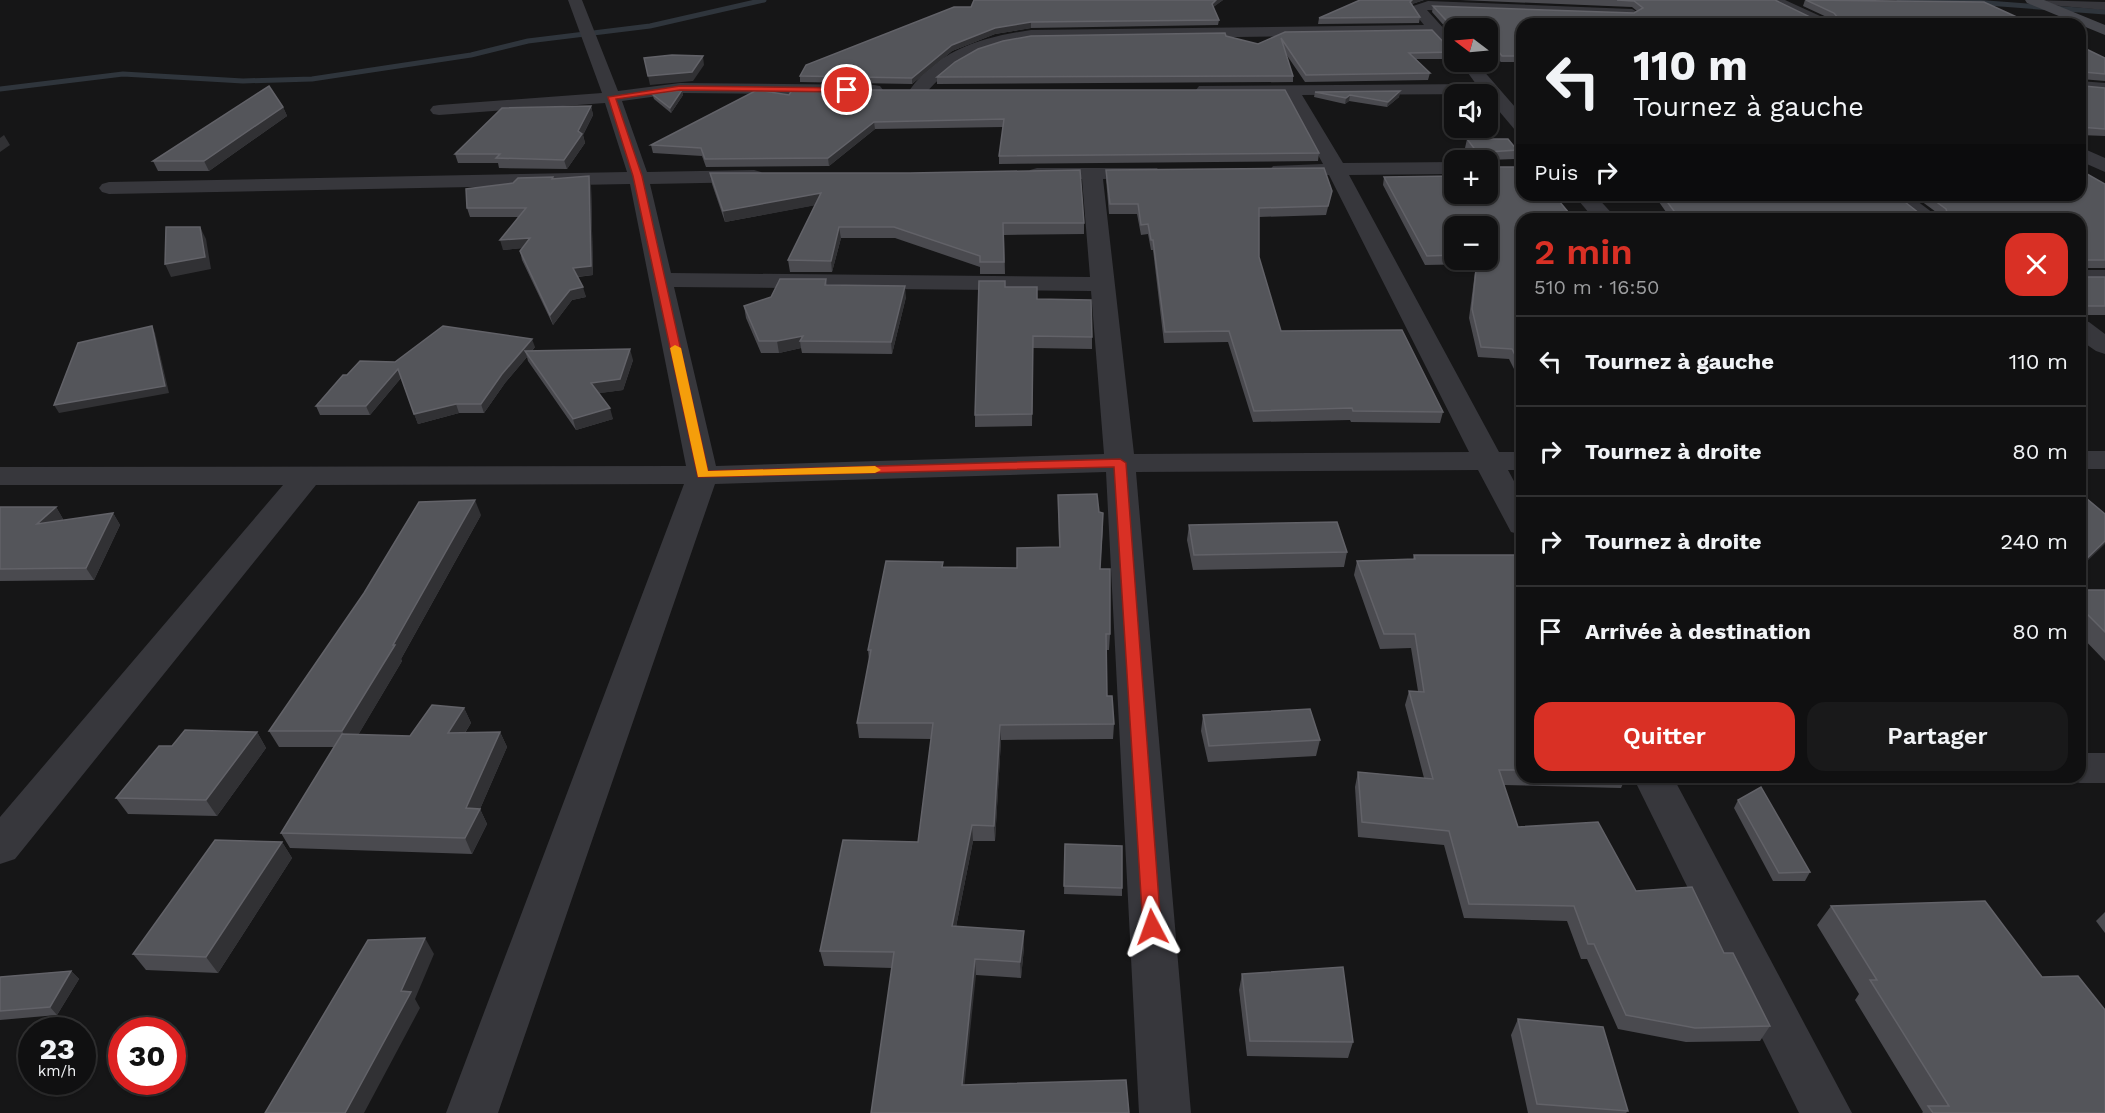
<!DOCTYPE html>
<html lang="fr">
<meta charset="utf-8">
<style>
body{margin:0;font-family:"Work Sans",sans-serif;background:#19191a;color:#f1f3f6;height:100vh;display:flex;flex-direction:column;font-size:22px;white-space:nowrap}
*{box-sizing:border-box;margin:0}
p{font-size:20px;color:#9c9d9f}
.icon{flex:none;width:33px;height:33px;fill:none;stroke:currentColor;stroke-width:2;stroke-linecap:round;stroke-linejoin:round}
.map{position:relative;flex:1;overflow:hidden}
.side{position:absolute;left:1516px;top:213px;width:570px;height:570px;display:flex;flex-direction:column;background:#101011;border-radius:18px;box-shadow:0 2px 4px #0004,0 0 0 2px #303031}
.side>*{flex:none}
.banner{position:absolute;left:1516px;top:18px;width:570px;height:183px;border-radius:18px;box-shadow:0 2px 4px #0004,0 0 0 2px #303031;background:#101011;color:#f1f3f6;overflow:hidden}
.needle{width:39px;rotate:286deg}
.controls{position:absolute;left:1444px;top:18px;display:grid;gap:12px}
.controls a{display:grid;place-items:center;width:54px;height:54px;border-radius:12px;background:#101011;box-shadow:0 2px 4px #0004,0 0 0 2px #303031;font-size:30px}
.speed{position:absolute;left:18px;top:1017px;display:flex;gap:12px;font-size:30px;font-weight:700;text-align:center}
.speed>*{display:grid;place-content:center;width:78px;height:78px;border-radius:50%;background:#101011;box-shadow:0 2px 4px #0004,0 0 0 2px #303031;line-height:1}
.speed small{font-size:15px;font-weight:400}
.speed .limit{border:9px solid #d22;background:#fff;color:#111}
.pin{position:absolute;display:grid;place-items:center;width:51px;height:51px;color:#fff;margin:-26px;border:3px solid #fff;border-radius:50%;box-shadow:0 2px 6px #0007}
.me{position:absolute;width:66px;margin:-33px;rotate:356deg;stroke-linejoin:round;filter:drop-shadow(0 0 4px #0008)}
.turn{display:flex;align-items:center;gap:21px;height:126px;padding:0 18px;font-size:27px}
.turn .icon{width:78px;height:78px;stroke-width:2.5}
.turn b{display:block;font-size:42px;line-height:51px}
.then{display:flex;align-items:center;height:57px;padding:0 18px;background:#0003;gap:12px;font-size:22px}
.round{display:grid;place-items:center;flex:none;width:63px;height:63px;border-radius:18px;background:#19191a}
.head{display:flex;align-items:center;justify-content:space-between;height:102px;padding:0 18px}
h1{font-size:36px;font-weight:600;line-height:45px;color:#d93025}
.cta{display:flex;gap:12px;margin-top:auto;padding:12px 18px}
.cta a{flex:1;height:69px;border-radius:18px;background:#d93025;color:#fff;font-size:24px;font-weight:600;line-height:69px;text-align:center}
.cta a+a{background:#19191a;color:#f1f3f6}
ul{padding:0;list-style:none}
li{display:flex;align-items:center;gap:18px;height:90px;padding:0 18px;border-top:2px solid #303031}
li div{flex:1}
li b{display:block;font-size:22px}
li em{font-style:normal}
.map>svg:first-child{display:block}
</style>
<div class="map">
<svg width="2105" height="1113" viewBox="0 0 2105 1113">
<rect width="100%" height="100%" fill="#161617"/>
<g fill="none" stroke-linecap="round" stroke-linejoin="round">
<g stroke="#2f353c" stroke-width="5">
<path d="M1899 0 1974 2 2105 12"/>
<path d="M0 89 123 74 243 81 312 79 471 55 528 41 650 26 764 0"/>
</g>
<g fill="#37373c" fill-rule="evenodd">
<path d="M568 0H582L618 91 680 83 874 85 880 86 883 90 880 94 874 95 680 93 622 101 647 172 754 170 761 172 764 176 761 180 754 182 650 184 671 273 1090 277 1082 179 1037 180 1030 178 1027 174 1030 170 1037 168H1157L1160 172 1157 176 1150 178 1103 179 1134 454 1469 452 1329 175 1280 176 1273 174 1270 170 1273 166 1323 164 1285 95H1205L1199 94 1196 90 1199 86 1476 84 1468 73 1476 68 1482 69 1522 115V132L1515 130 1488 98V94H1485L1302 95 1343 163 1455 162V174L1349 175 1499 452H1522V470H1508L1522 496V535L1511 532 1478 470 1136 472 1191 1113H1139L1106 472 715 484 498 1113H446L684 484 316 485 15 859 0 864V817L283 485H0V467L686 466 630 184 109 194 102 192 99 188 102 184 109 182 627 172 605 103 439 115 433 114 430 110 433 106 439 105 602 93ZM674 287 1091 291 1104 454 716 466Z"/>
<path d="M1766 0H1785L1831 21 1833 24H1814Z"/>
<path d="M2032 0 2105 2V10L2039 4Z"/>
<path d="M1428 1 1632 9 1639 13 1632 17 1427 10 1455 41V55L1449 53 1432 34 1031 40C981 47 958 57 924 95H912L909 91C939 49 983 37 1031 30L1424 25 1411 9 1413 6Z"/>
<path d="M2080 81 2105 83V93L2080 91Z"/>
<path d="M2080 147 2105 158V172L2080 161Z"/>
<path d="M1574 195H1595L1617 219H1594Z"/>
<path d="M1885 195H1909L1941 219H1916Z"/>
<rect x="2080" y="270" width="25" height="14"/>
<path d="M2080 320 2089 322 2105 334V354L2096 351 2080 340Z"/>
<rect x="2080" y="451" width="25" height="18"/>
<path d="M2080 753H2105V783H2080L2066 779 2065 777H2080Z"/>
<path d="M1633 777H1673L1852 1113H1799Z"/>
</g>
<path fill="#45464c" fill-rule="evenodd" d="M2025 0H2044L2105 25V35L2027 3Z"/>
</g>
<g fill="#4a4a4f" fill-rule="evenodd">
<path d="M1105 0H1223L1213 7 1219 20 1218 25 1031 28 995 34 952 51 912 84 800 82V76L971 7Z"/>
<path d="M1360 0H1424L1412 4 1420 17 1419 23 1318 24 1319 18Z"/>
<path d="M1460 0H1775L1816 20 1831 19 1803 6 1805 0H1842L2032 24H1522V62H1501L1497 59H1488V28H1455V38L1432 12 1433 6 1634 13 1637 11 1632 7Z"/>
<path d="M1285 32 1449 48 1455 50V59H1416L1430 73 1428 80 1305 82 1286 54 1293 76V82L937 84V77L1226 36 1258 44Z"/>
<path d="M2080 46 2105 58V81L2081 79V84L2084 86 2105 88V136L2080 135Z"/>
<path d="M682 90 683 95 671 113 654 99 652 94Z"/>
<path d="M1400 91 1399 97 1387 107 1349 101 1345 104 1314 97 1315 92Z"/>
<path d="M789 95 1319 153 1318 161 999 164V156L1003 127 875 129 829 166 706 167 702 156 653 153 651 145Z"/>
<path d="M591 106 593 115 583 135 585 143 567 169 499 168 498 163H458L455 154Z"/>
<path d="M283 107 287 116 209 171H158L153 161Z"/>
<path d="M1467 139 1517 150 1515 159 1488 160V167L1522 219V385L1509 359 1478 357 1469 318 1476 264 1425 265 1383 185 1384 177 1488 194V160H1475L1465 148ZM1455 226 1488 260H1455Z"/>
<path d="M1106 170 1332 191 1326 215 1259 217V257L1281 331 1443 412 1440 423 1351 422 1350 420 1253 422 1228 342 1164 343 1153 250H1151L1148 234 1141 235 1137 214H1109L1106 179Z"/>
<path d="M710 173 1084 223V234L1004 235 1005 274H980V267L895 238H841L832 272H790L788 260 815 205 725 222 712 184Z"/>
<path d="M589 176 591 185 593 275 578 277 586 297 572 300 553 325 522 260 520 251 522 248 503 250 519 217H470L467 208 513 183 553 177V179Z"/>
<path d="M2105 184V268H2083L2084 277H2105V315H2080V219H1671L1654 195H1896L1919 213 1936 212 1913 195H2080Z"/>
<path d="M826 279 827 285 906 297 892 354 802 353 801 348 779 353H761L746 318 744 306Z"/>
<path d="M1005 287 1037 299 1092 337V349L1033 348 1032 426 975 427V415Z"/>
<path d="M535 347 532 351 633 360 623 390 599 393 613 419 576 430 528 361 527 357 505 383 484 413H459L418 424 401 378 370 415H320L316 406 347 375 395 362Z"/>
<path d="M1058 495 1099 512 1103 528 1100 569 1110 634 1109 650H1106L1107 696 1114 724 1113 739 1001 740 995 841H973L956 927 1024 947 1021 978 976 975 871 1113 892 968 824 966 820 951 918 842 931 739 859 738 857 723 869 660 868 650 943 567 1017 568 1059 547Z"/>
<path d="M0 507H56L63 519 61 521 113 513 120 525 94 580 0 581Z"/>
<path d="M481 515 401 659 402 661 358 735 410 736 464 708 471 723 465 733 500 732 507 747 480 809 487 824 472 854 290 848 281 833 335 747H279L269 731Z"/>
<path d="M1189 525 1347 552 1344 567 1193 570 1187 540Z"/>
<path d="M1414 555 1522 558V777H1626L1621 788 1504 785 1518 827 1636 891 1724 953 1770 1026 1760 1041 1686 1042 1618 1029 1587 959H1581L1567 921 1464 918 1444 845 1358 837 1355 787 1358 772 1424 778 1405 705 1409 691H1418L1411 648 1380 649 1354 575 1357 561 1413 559Z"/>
<path d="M2080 590H2105V661L2080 635Z"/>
<path d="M1203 715 1320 740 1316 756 1208 762 1201 731Z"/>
<path d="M257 732 266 748 217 816 128 814 116 798 172 746Z"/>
<path d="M1738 800 1810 872 1805 881H1773L1734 808Z"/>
<path d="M282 842 292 858 218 973 146 970 133 954Z"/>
<path d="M1065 844 1122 888V896L1064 894Z"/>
<path d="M1831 906 2042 977 2105 1113H1922L1923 1112 1855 1000 1859 994 1817 925Z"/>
<path d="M2105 912V933L2096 921Z"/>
<path d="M71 971 79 979 57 1015 0 1020V977Z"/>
<path d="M1242 974 1353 1042 1348 1058 1247 1056 1239 990Z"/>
<path d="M1518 1019 1628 1111 1626 1113H1528L1511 1035Z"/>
</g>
<g fill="#313134">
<path d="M1216 0H1223L1211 9 1212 4Z"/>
<path d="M1412 0H1424L1412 4 1409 8 1410 2Z"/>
<path d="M1031 22V28L995 34 952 51 912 84V78L952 45 995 28Z"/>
<path d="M703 56 704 65 693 81 650 85 648 76Z"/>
<path d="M682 90 683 95 671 113 670 108Z"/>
<path d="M1400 91 1399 97 1387 107 1388 102Z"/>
<path d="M1350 95 1349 101 1345 104 1346 98Z"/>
<path d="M591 106 593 115 583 135 585 143 567 169 564 160Z"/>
<path d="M283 107 287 116 209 171 204 161Z"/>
<path d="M874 122 875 129 829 166 828 158Z"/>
<path d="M4 135 10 145 0 152V138Z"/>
<path d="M589 176 591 185 593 275 575 277 573 268Z"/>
<path d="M821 193 822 204 725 222 723 211Z"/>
<path d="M200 227 206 239 211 269 171 277 165 264Z"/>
<path d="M839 227 841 238 832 272 831 261Z"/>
<path d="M530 238 533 247 503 250 500 240Z"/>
<path d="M905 286 906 297 892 354 891 342Z"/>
<path d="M583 287 586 297 572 300 553 325 550 315 570 290Z"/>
<path d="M152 326 155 333 169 393 59 413 54 405Z"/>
<path d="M803 336 800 341 801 348 779 353 777 341Z"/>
<path d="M532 339 535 347 528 355 525 351 527 357 505 383 484 413 481 404 502 374Z"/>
<path d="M630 349 633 360 623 390 594 394 591 383Z"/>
<path d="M398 369 401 378 370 415 366 406Z"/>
<path d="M456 404 459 413 418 424 414 414Z"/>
<path d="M610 408 613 419 576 430 573 419Z"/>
<path d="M475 500 481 515 401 659 402 661 351 747 342 731 393 645Z"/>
<path d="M56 507 63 519 45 536 37 524Z"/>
<path d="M113 513 120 525 94 580 86 568Z"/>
<path d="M2105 541V544L2080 568V565Z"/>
<path d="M464 708 471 723 455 748 448 733Z"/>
<path d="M1000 725 1001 740 995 841 994 826Z"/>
<path d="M257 732 266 748 217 816 206 800Z"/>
<path d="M500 732 507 747 480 809 487 824 472 854 465 838 466 808Z"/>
<path d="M972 825 973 841 953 942 952 926Z"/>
<path d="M282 842 292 858 218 973 206 957Z"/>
<path d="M1024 931V947L1021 978 1020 962Z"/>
<path d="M425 938 434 954 415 999 420 1008 364 1113H345Z"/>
<path d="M975 959 976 975 963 1099 962 1085Z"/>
<path d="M71 971 79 979 57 1015 50 1007Z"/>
</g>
<g fill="#54555a" stroke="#626268" stroke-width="1.5">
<path d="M974 0H1216L1212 4 1219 20 1031 22 995 28 952 45 912 78 800 76 806 65 954 7H971Z"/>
<path d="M1360 0H1412L1410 2 1420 17 1319 18Z"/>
<path d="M1617 0H1775L1816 20 1838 18 1834 13 1806 0 1984 2 2032 24H1522V56H1502L1499 52H1488V28H1455V30L1433 6 1634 13 1643 8 1634 1Z"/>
<path d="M1432 30 1449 48 1455 50V52L1409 53 1430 73 1306 75 1281 38 1293 76 937 77 955 62 978 49 1003 41 1031 36 1225 33 1226 36 1258 44 1285 32Z"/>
<path d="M2080 46 2105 58V74L2084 72 2081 74V84L2084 86 2105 88V129L2080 127Z"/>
<path d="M672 55 703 56 692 72 648 76 644 58Z"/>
<path d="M269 86 283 107 204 161H153Z"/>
<path d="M682 90 670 108 652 94Z"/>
<path d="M757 90 789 95 792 90H1285L1319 153 999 156 1004 119 874 122 828 158 705 159 701 148 651 145Z"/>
<path d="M1400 91 1388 102 1350 95 1346 98 1315 92Z"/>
<path d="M591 106 578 131 582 134 564 160 496 158 500 154H455L502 108Z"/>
<path d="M1467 139H1508L1517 150 1488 152V167H1522V195H1554L1574 219H1522V369L1512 349 1481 347 1472 309 1477 260H1488V226H1455V255L1427 256 1384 177 1455 176V194H1488V168H1489L1488 166V160H1483Z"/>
<path d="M1324 168 1332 191 1328 206 1259 208V257L1281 331 1402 330 1443 412 1353 411 1352 408 1254 411 1229 331 1165 332 1153 240H1151L1148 224 1141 225 1138 204H1110L1106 170Z"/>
<path d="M1080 170 1084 223H1003L1004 262H980V256L894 227H839L831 261 788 260 821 193 723 211 710 173H910Z"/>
<path d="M2080 170 2105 184V260H2083L2084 277H2105V306H2080V219H1680L1662 195H1896L1919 213 1947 212 1946 209 1927 195H2080Z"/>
<path d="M589 176 591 266 573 268 583 287 570 290 550 315 520 251 530 238 500 240 526 208H467L466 189 513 183 518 178 553 177 552 179Z"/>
<path d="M166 227H200L205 257 165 264Z"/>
<path d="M780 279H826L825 285 905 286 891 342 800 341 803 336 777 341H759L744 306 771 297Z"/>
<path d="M979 281H1005V287H1037V299L1091 300 1092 337 1033 336 1032 414 975 415Z"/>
<path d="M152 326 165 386 54 405 78 343Z"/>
<path d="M443 326 532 339 502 374 481 404H456L414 414 398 369 366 406H316L343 375H347L360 361 395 362Z"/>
<path d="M630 349 620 379 591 383 610 408 573 419 525 351Z"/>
<path d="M2080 493 2105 514V541L2080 565Z"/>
<path d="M1097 494 1099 512 1103 513 1100 569H1110V634H1106L1107 696H1112L1114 724 1000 725 994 826 972 825 952 926 1024 931 1020 962 975 959 962 1085 1126 1080 1129 1113H871L894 952 820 951 843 840 918 842 933 723H857L871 650H868L886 561 943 562 942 567 1017 568V548L1060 547 1058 495Z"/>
<path d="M475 500 393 645H395L342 731H269L364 593 419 502Z"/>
<path d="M0 507H56L37 524 113 513 86 568 0 569Z"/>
<path d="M1337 522 1347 552 1194 555 1189 525Z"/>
<path d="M1414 555H1521L1522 558V770H1499L1518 827 1598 822 1636 891 1692 887 1724 953H1733L1770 1026 1695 1028 1626 1015 1594 944H1588L1574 906 1469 904 1449 831 1362 822 1358 772 1433 779 1409 691 1424 692 1415 634H1384L1357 561 1415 559Z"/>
<path d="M2080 590H2105V632L2080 607Z"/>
<path d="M432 705 464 708 448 733 500 732 466 808 480 809 465 838 281 833 342 734 410 736Z"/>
<path d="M1310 709 1320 740 1209 746 1203 715Z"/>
<path d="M185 730 257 732 206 800 116 798 159 746H172Z"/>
<path d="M1761 787 1810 872 1779 873 1738 800Z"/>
<path d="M215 840 282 842 206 957 133 954Z"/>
<path d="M1065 844 1122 846V888L1064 886Z"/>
<path d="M1985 901 2042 977 2078 976 2105 1010V1113H1933L1928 1106H1949L1870 980H1877L1831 906Z"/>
<path d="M425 938 401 991 411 992 345 1113H265L368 940Z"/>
<path d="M1343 967 1353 1042 1250 1041 1242 974Z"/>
<path d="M71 971 50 1007 0 1011V977Z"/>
<path d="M1518 1019 1603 1027 1628 1111 1537 1104Z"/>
</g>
<path fill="#d93025" stroke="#8d1f18" stroke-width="1.5" d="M680 86 847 88 850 90 847 92 680 90 616 99 642 176 708 471 1120 459 1126 463 1161 927 1159 933 1152 935 1145 933 1143 927 1114 467 698 477 633 176 608 97Z"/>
<path fill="#f59e0b" d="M675 345 681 348 708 471 875 466 881 470 875 473 698 477 670 348Z"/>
</svg>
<div class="controls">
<a><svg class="needle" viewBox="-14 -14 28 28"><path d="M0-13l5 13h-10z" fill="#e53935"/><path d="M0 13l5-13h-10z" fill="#9c9d9f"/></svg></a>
<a><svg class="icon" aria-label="sound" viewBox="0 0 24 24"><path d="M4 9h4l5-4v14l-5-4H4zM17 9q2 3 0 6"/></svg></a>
<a>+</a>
<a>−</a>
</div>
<div class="speed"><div>23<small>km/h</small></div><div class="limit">30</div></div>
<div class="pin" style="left:847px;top:90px;background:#d93025"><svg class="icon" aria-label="arrive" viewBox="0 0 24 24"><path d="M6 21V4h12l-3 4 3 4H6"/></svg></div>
<svg class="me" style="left:1152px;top:927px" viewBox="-20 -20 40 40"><path d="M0-17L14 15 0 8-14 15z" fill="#d93025" stroke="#fff" stroke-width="4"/></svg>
<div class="banner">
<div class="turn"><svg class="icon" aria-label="left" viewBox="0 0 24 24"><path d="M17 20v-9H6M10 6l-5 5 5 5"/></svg><div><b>110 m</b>Tournez à gauche</div></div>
<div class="then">Puis<svg class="icon" aria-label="right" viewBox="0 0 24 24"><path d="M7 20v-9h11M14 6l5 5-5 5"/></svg></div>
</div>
<section class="side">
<div class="head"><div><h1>2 min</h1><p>510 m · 16:50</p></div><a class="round" style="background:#d93025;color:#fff"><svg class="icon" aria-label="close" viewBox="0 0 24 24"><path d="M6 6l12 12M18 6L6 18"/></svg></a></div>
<ul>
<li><svg class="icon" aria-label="left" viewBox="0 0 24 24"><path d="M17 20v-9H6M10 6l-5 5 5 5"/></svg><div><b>Tournez à gauche</b></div><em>110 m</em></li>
<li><svg class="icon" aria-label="right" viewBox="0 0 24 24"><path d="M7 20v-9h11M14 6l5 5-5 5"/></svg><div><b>Tournez à droite</b></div><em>80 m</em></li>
<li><svg class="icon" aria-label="right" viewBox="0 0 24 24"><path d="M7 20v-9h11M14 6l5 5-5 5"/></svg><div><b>Tournez à droite</b></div><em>240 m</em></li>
<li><svg class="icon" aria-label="arrive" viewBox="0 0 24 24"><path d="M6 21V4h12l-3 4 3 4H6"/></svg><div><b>Arrivée à destination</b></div><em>80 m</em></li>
</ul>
<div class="cta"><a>Quitter</a><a>Partager</a></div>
</section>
</div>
